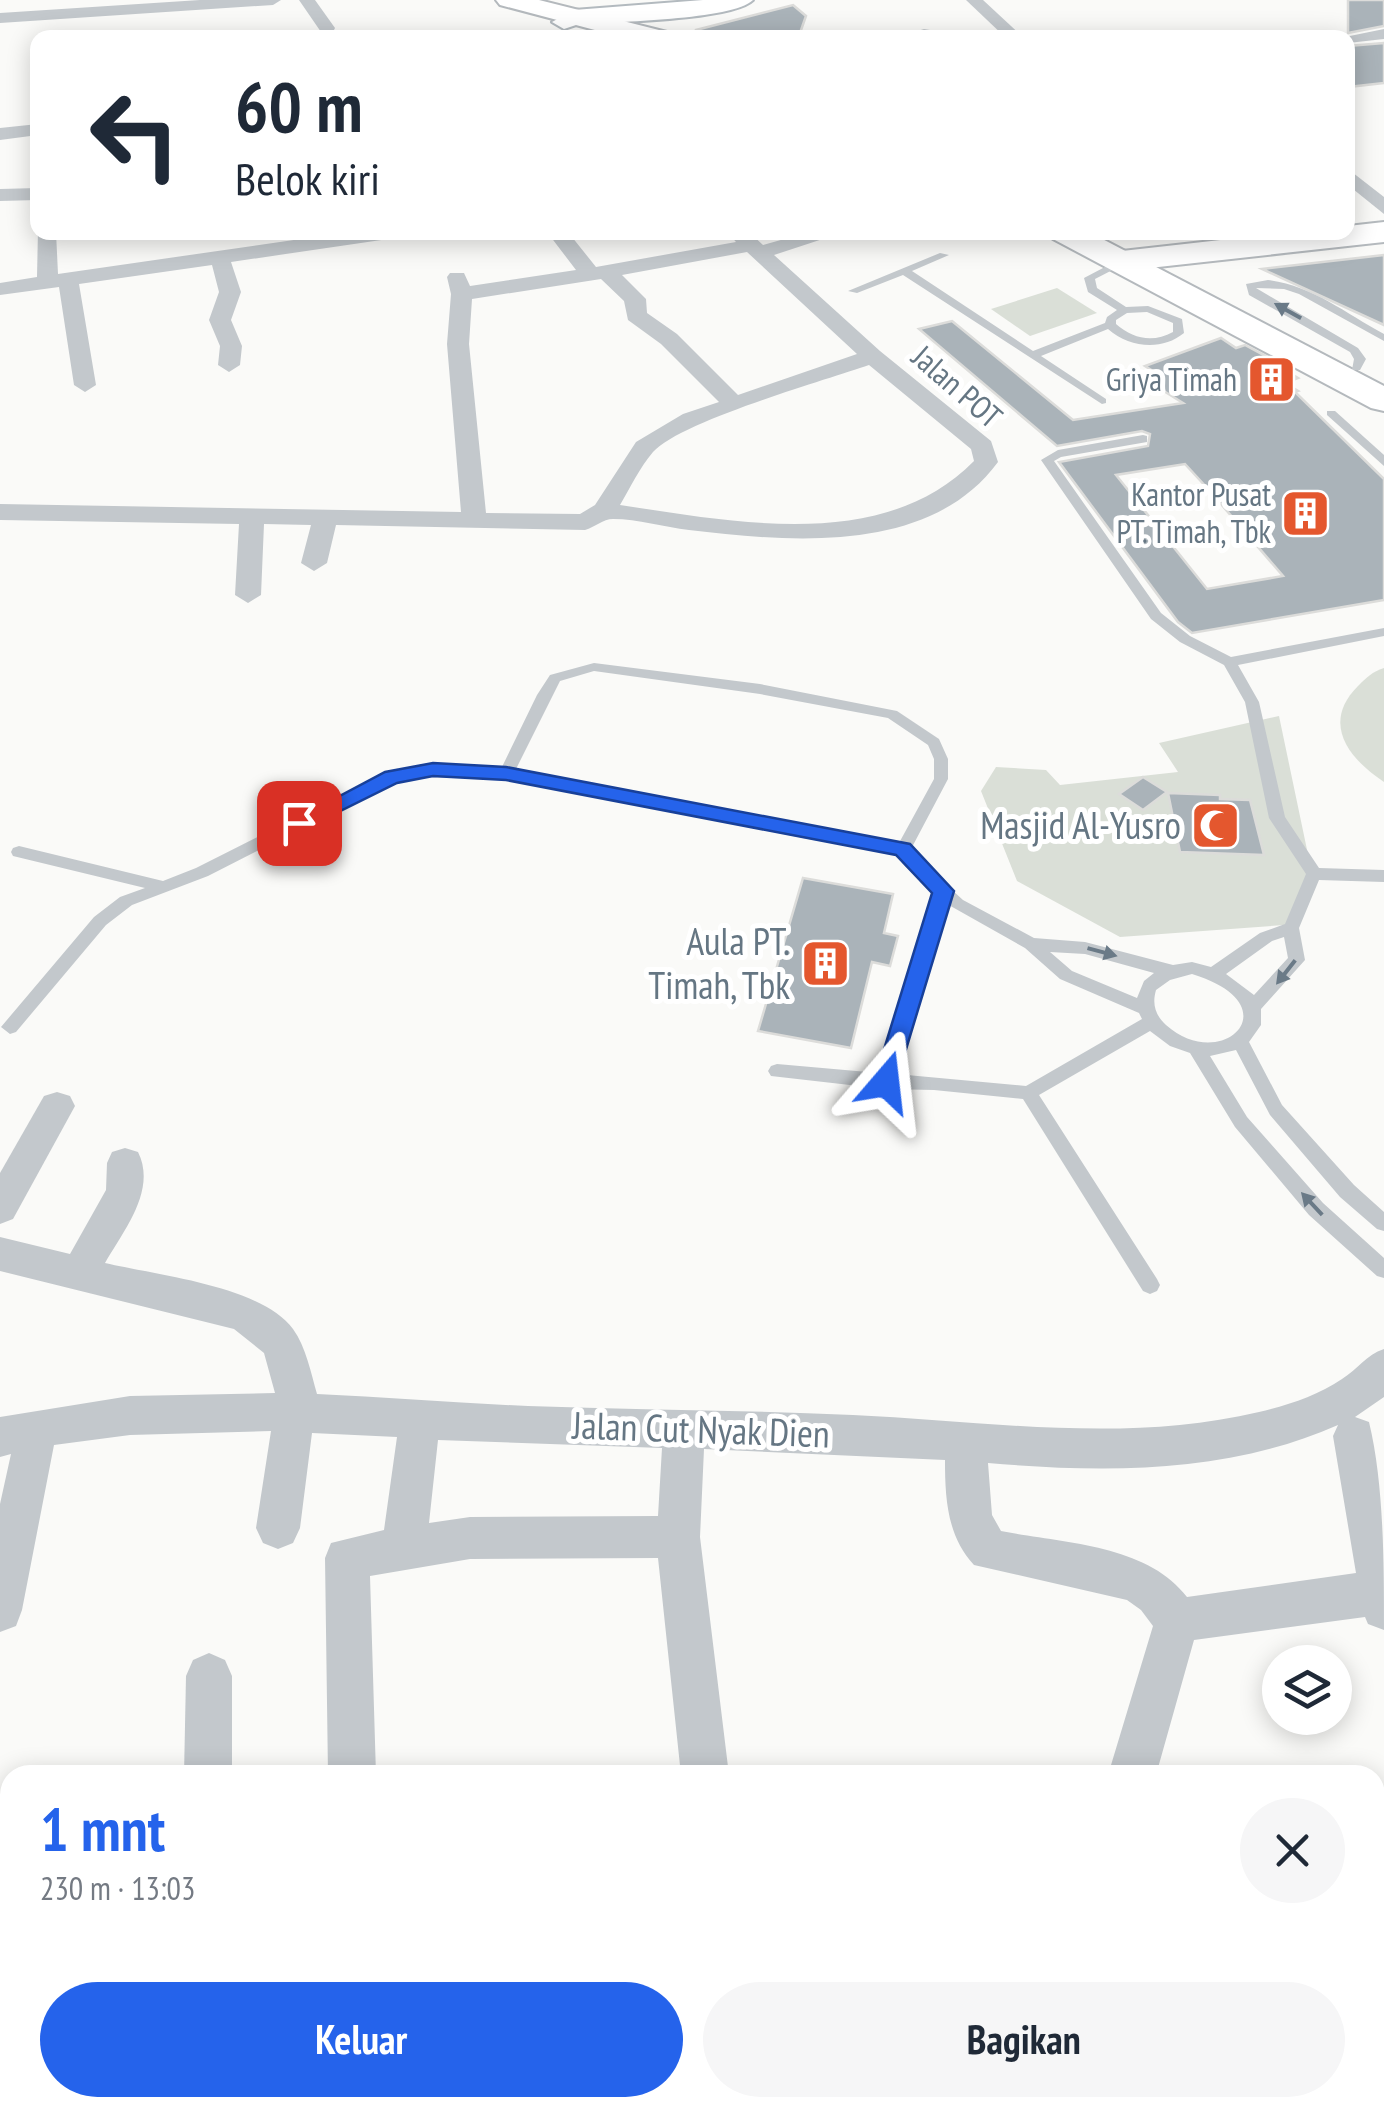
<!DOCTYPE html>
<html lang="id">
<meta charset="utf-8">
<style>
body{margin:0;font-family:"PT Sans Narrow",sans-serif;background:#f6f6f7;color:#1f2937;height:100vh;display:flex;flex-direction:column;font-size:38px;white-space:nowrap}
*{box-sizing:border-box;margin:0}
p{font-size:32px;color:#747a83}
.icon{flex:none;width:55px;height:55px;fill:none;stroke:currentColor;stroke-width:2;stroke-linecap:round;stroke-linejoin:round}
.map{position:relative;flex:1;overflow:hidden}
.sheet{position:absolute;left:0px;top:1765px;width:1385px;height:352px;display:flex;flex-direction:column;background:#fff;border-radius:30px 30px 0 0;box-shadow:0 5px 25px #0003}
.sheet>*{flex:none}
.banner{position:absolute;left:30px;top:30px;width:1325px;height:210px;border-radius:20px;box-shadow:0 5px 25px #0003;background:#fff;color:#1f2937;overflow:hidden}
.buttons{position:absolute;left:1262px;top:1645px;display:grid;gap:20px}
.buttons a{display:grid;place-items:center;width:90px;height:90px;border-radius:50%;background:#fff;box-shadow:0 5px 25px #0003;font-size:50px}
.pin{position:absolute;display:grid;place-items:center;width:85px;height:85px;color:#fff;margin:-42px;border-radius:20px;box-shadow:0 5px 15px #0006}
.me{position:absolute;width:110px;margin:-55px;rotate:17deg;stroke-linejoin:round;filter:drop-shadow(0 0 8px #0008)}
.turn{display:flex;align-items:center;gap:35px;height:210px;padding:0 40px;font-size:45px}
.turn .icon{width:130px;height:130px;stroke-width:2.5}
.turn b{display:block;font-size:70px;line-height:85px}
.round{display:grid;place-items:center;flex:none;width:105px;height:105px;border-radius:52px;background:#f6f6f7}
.summary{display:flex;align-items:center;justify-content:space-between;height:170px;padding:0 40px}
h1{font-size:60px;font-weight:700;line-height:75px;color:#2563eb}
.primary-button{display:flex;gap:20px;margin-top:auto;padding:20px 40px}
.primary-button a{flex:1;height:115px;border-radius:60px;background:#2563eb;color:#fff;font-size:40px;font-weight:700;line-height:115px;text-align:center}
.primary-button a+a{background:#f6f6f7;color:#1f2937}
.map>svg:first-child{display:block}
</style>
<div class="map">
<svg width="1384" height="2117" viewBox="0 0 1384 2117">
<rect width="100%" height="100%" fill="#fafaf8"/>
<g fill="#dadfd7">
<path d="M1057 288 1097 313 1030 336 991 309Z"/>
<path d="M1384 668V782C1348 758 1321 723 1358 686 1367 677 1372 672 1384 668Z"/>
<path d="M1279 716 1310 864 1298 924 1120 937 1017 881 981 791 996 767 1046 770 1060 785 1178 772 1159 743Z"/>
</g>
<g fill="#aab3b9" stroke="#dcdcda" stroke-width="2.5" fill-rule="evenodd">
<path d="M1348 0H1384V26L1348 33Z"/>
<path d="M793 5 806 16 800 33 788 38H697L696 30Z"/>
<path d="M1384 43V83L1348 87V46Z"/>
<path d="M1384 255V325L1262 269Z"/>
<path d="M952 321 1073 420 1183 403 1143 378 1156 373 1145 366 1221 338 1236 348 1245 345 1284 366 1280 367 1298 378 1285 383 1298 391 1295 392 1384 479V600L1192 633 1178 622 1059 462 1148 446 1150 434 1142 431 1057 446 919 329ZM1185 464 1208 489 1283 576 1207 589 1116 475Z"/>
<path d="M1143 777 1167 792 1143 810 1119 794Z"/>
<path d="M1168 793 1220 795V799L1250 800 1264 855 1180 852Z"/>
<path d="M803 878 893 894 884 933 898 936 890 966 872 962 851 1048 758 1031Z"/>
</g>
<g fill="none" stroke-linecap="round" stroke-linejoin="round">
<defs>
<path id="secondary" d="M703 0H753C733 20 613 22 579 24L564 29 552 22 574 10Z"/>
<path id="primary" d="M1384 222V242L1122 271 1110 268 1106 261 1110 254 1122 251 1293 232H1348V226Z"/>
<g id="highway">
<path d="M496 0H539L667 32 671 38H625L500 5Z"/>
<path d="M1048 232H1089L1384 386V411L1371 408 1053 239Z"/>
</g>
</defs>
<use href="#secondary" stroke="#b3babf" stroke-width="4"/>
<use href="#primary" stroke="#b5babe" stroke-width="4"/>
<use href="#highway" stroke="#b4b9bd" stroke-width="4"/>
<g fill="#c3c8cc" fill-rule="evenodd">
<path d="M940 253 949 255 912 271 1033 351 1105 323 1107 317 1117 310 1088 292 1084 278 1122 258 1126 259V263L1095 279 1097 288 1126 307 1148 306 1182 319 1184 333C1162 351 1130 348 1108 329L1041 356 1106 399V403L1102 404 903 275 857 293 848 291ZM1147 312 1173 323V332C1153 343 1133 339 1116 324V320L1127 313Z"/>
<path d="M1268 280C1313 286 1345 313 1384 334V341L1299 294 1284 289 1256 288 1358 348 1366 359 1360 370H1352L1354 359 1350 352 1249 295 1246 284Z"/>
<path d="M1327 411H1335L1384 455V466L1327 415Z"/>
<path d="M1143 435 1147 436V442L1061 457 1054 461 1161 613 1190 636 1231 657 1384 628V636L1238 665 1259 702 1285 817 1319 868 1384 870V882L1319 880 1299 928 1305 960 1261 1009V1025L1249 1042 1282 1105 1354 1185 1384 1212V1231L1377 1229 1340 1197 1270 1115 1236 1050 1210 1056 1247 1117 1323 1203 1384 1258V1278L1377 1276 1309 1215 1235 1127 1190 1053 1170 1046 1150 1031 1039 1095 1157 1279 1160 1285 1157 1291 1150 1294 1143 1291 1023 1099 934 1090 885 1089 771 1076 768 1071 771 1066 777 1064 879 1073 934 893 905 866 898 854 808 839 506 779 415 777 369 794 208 876 132 905 106 925 16 1032 10 1034 1 1027 94 917 120 897 145 888 13 856 11 852 13 848 19 846 163 881 196 868 359 786 409 768 501 769 537 695 550 675 594 663 760 684 897 711 939 739 948 759V779L911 849 917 858 963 900 1034 938 1085 942 1173 965 1192 962 1211 967 1260 933 1285 924 1306 874 1269 818 1245 702 1224 665 1180 642 1151 619 1041 460 1058 450ZM594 671 760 694 888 718 928 745 934 759V779L899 843 808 829 515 771 560 681ZM947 904 1025 948 1060 979 1139 1013 1142 1019 1026 1086 896 1074ZM1284 937 1288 958 1254 995 1226 974 1272 941ZM1050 952 1085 954 1154 973 1144 981 1137 998 1072 971ZM1192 974C1294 1005 1222 1075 1166 1025 1155 1015 1152 1004 1156 990L1170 980Z"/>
</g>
<g fill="#c3c8cc" fill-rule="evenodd">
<path d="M200 0H281L273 5 0 23V13Z"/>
<path d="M299 0H315L335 28 333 32H321Z"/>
<path d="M966 0H983L1024 38H1006Z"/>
<path d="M924 29 930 30V38H895Z"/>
<path d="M1384 29V39L1348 43V38H1340Z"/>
<path d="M38 124V135L0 140V128Z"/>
<path d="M1348 169 1384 197V214L1348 185Z"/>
<path d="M38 188V200L0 201V189Z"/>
<path d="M38 230 56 232 58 274 349 232H405L395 238 231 262 241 292 231 320 242 346 240 365 229 372 218 365 220 346 209 320 219 292 212 265 79 284 96 385 85 392 74 385 59 287 0 295V283L37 277Z"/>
<path d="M547 232H568L596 267 736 242 727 232H749L763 245 809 232H844L774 255 880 351 991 441 998 462C930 555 790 542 689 530 664 527 638 519 613 519 603 519 595 527 585 530L336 525 327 563 314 571 301 563 311 525 264 524 261 595 248 603 235 595 239 524 0 520V504L461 512 447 344 451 294 447 277 450 273H464L470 286 576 270ZM747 252 857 354 738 395 677 334 647 313 646 299 622 275ZM601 279 624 301 628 320 661 344 719 402 683 414 636 442 595 505 580 514 486 513 469 344 472 299ZM869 365 971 449 974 461C884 553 735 522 620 505 630 488 640 467 653 452 681 421 823 381 869 365Z"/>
<path d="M57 1092 70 1096 75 1106 13 1219 0 1224V1173L44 1096Z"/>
<path d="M125 1148 138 1152C157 1190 124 1230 105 1263 156 1275 262 1286 293 1329 306 1347 311 1373 317 1394 387 1397 457 1403 528 1406 636 1410 744 1410 853 1415 988 1421 1124 1444 1259 1412 1288 1405 1317 1396 1342 1379 1358 1369 1366 1355 1384 1349V1397L1355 1417 1369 1422C1384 1484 1384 1564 1384 1630L1368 1624 1365 1617 1194 1640 1156 1775H1108L1153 1626 1141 1610 1127 1600 974 1565C947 1536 945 1498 945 1460L704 1449 700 1537 729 1775H681L658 1558 470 1559 370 1576 376 1775H328L325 1558 331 1543 384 1530 397 1437 312 1433 300 1528 293 1543 278 1549 263 1543 256 1528 271 1431 130 1435 54 1445 22 1610 16 1626 0 1632V1504L11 1454 0 1457V1417L130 1396 275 1393 264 1353 234 1329 0 1271V1237L70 1254 106 1190 107 1163 112 1152ZM1338 1425 1333 1436 1356 1573 1187 1597C1147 1544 1062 1543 1001 1531L992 1515 988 1463C1106 1473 1227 1474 1338 1425ZM438 1440 662 1448 658 1516 470 1517 429 1523Z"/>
<path d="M209 1653 225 1660 232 1676V1775H184L186 1676 193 1660Z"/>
<path d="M1384 1801V1849L1375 1851V1803Z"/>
<path d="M10 2031V2083L0 2084V2032Z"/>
<rect x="229" y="2108" width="54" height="9"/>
<path d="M331 2108H385L386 2117H332Z"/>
<path d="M1036 2108H1090L1088 2117H1034Z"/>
<path d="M1226 2108H1280L1281 2117H1227Z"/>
</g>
<use href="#secondary" fill="#fff" fill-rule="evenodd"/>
<use href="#primary" fill="#fff" fill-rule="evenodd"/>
<use href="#highway" fill="#fff" fill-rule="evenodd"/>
</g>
<defs><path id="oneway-solid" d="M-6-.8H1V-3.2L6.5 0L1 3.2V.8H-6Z" transform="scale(2.5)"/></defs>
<g fill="#6a7a87">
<use href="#oneway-solid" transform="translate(1288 311) rotate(-151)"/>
<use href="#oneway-solid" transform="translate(1102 952) rotate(15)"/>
<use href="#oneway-solid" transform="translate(1286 972) rotate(128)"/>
<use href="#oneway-solid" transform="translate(1312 1204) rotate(-133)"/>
</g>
<path fill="#2563eb" stroke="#184099" stroke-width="2.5" d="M433 763 506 767 910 844 954 891 894 1089 886 1091 874 1082 932 893 896 855 506 780 433 776 397 783 306 828H292L289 823 385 772Z"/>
<defs>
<symbol id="building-square" viewBox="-11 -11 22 22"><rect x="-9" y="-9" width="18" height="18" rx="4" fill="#e4572e" stroke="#fff"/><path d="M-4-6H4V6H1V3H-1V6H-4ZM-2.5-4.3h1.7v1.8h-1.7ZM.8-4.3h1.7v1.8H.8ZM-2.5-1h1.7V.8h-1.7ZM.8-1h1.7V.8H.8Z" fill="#fff"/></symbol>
<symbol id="mosque-square" viewBox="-11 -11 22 22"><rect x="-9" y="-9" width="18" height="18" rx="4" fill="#e4572e" stroke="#fff"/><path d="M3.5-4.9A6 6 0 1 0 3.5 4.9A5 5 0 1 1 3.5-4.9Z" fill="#fff"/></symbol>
</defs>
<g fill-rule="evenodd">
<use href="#building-square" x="1244" y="352" width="55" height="55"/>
<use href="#building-square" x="1278" y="486" width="55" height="55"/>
<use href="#mosque-square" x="1188" y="798" width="55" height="55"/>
<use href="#building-square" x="798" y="936" width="55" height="55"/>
</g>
<g text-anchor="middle" stroke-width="10" stroke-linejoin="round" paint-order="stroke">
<g font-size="32" fill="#657683" stroke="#fff" text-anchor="end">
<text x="1237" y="391">Griya Timah</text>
<text x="1271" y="506">Kantor Pusat<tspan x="1271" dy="37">PT. Timah, Tbk</tspan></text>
</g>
<g font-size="32" fill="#657683" stroke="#fff">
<text transform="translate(957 387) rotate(41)" y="11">Jalan POT</text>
</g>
<g font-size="38" fill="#657683" stroke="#fff" text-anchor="end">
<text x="1181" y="839">Masjid Al-Yusro</text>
<text x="790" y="955">Aula PT.<tspan x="790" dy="44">Timah, Tbk</tspan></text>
</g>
<g font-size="38" fill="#657683" stroke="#fff">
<text transform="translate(701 1430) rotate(2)" y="13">Jalan Cut Nyak Dien</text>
</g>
</g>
</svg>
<div class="buttons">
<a><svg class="icon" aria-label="layers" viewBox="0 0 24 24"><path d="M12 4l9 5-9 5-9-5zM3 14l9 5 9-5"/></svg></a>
</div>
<div class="pin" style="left:299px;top:823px;background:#d93025"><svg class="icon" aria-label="arrive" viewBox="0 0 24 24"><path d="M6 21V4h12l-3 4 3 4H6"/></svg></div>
<svg class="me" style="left:886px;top:1082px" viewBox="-20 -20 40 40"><path d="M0-17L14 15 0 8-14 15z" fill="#2563eb" stroke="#fff" stroke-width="4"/></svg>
<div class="banner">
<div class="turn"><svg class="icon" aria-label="left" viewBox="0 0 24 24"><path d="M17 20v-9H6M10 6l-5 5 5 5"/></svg><div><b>60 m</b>Belok kiri</div></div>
</div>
<section class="sheet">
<div class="summary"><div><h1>1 mnt</h1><p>230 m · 13:03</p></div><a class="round"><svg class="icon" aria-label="close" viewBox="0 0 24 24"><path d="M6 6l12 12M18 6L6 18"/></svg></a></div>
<div class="primary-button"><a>Keluar</a><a>Bagikan</a></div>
</section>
</div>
